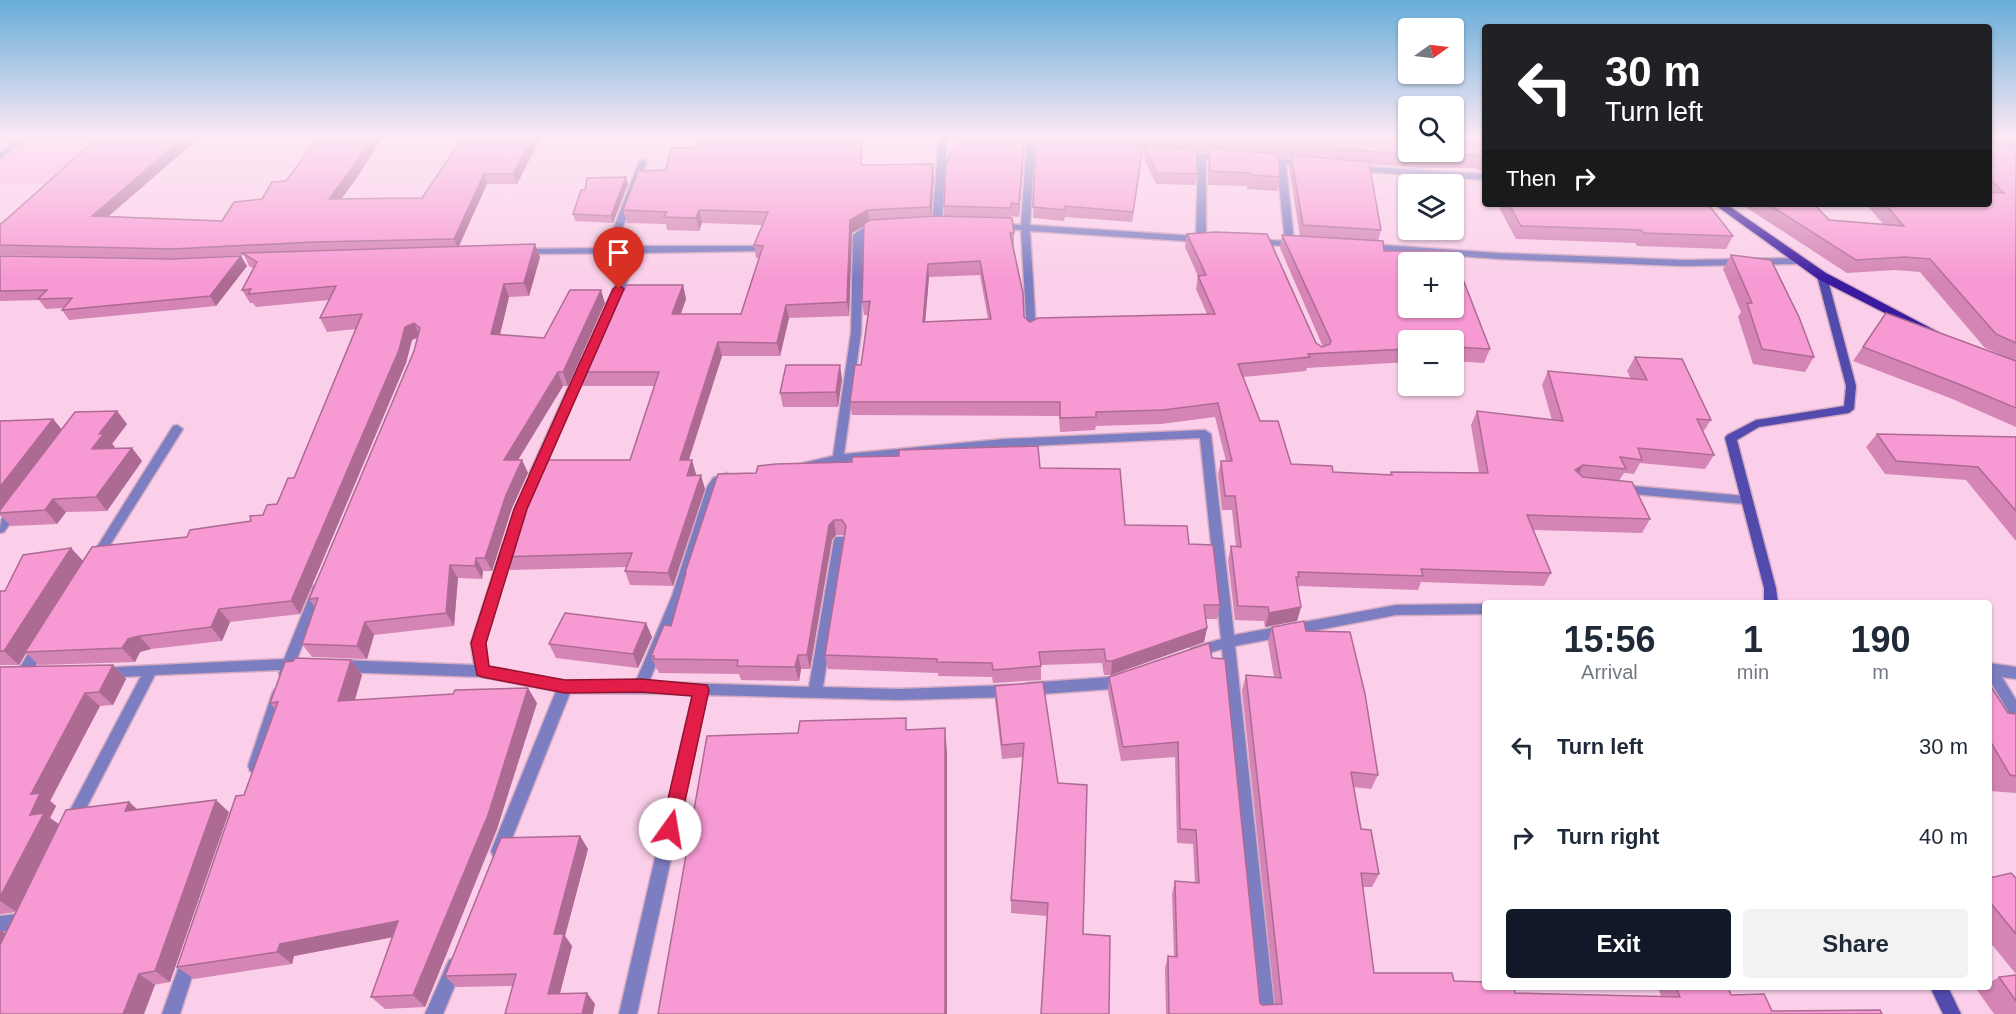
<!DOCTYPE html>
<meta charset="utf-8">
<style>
body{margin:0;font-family:Helvetica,sans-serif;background:#f2f2f3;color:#1f2937;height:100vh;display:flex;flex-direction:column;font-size:22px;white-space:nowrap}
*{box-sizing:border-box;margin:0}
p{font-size:20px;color:#747a83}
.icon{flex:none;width:33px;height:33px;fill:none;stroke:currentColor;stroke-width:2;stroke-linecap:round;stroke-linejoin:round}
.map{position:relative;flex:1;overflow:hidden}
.details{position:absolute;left:1482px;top:600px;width:510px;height:390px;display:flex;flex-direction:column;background:#fff;border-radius:6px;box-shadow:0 2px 4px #0004}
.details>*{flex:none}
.guide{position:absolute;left:1482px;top:24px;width:510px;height:183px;border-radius:6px;box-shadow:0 2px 4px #0004;background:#202124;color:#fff;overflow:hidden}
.needle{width:39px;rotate:76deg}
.fabs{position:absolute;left:1398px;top:18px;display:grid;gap:12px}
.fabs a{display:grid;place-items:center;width:66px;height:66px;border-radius:6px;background:#fff;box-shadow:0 2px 4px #0004;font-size:30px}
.pin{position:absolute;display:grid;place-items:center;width:51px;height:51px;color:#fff;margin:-62px -26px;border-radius:50% 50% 50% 0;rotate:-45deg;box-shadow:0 0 6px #0007}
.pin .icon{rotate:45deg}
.me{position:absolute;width:66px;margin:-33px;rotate:13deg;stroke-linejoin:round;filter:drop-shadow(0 0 4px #0008)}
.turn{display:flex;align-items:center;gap:21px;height:126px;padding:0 24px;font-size:27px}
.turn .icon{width:78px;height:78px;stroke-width:2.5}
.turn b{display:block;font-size:42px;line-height:51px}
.then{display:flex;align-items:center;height:57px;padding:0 24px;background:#0003;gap:12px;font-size:22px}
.eta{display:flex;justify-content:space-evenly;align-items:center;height:102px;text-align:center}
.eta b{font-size:36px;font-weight:600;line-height:42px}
.button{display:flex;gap:12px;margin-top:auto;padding:12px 24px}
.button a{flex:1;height:69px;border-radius:6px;background:#111827;color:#fff;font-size:24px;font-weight:600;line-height:69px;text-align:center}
.button a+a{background:#f2f2f3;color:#1f2937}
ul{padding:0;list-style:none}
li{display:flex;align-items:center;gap:18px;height:90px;padding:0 24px}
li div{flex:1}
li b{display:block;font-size:22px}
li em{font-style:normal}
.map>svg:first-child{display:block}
</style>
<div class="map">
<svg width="2016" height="1014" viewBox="0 0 2016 1014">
<rect width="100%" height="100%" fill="#fbcfe9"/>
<path fill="#fcb0de" d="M26 137H120L49 184H0V159Z"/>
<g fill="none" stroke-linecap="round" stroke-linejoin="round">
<defs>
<g id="street">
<path d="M0 137H29L0 159V153L15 141 0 140Z"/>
<path d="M939 137H947L942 221 948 224 943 227 934 226 932 224Z"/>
<path d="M1027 137H1035L1030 225 1196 236 1198 158 1181 156 1177 154 1181 152 1227 156 1228 158 1224 160 1206 159V239L1200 242 1030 231 1036 331 1031 334 1027 333 1021 230 997 229 992 226 997 223 1021 225Z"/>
<path d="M1262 158 1304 161 1308 164 1304 167 1286 165 1294 241 1300 242V246L1257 245 1252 242 1257 239 1285 241 1277 165 1259 163 1258 161Z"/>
<path d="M643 159 647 162 615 248 637 246H752L755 247V251L640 253 616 305 611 308 606 305 630 253 520 254 518 252 523 249 606 248 639 162Z"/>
<path d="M1355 166 1485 174V180L1352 171V167Z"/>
<path d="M879 225 884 228 882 230 871 231 863 236 861 333 844 454 1004 439 1205 430 1211 434 1234 635 1396 605 1485 604V614L1396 615 1235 646 1275 1014H1257L1222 649 1196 657 1191 656 1189 652 1191 648 1221 639 1200 438 1004 447 838 463 807 470 803 469 801 466 803 463 833 456 851 333 853 235 866 226Z"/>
<path d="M1368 244 1499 253 1684 260 1798 258 1803 261 1798 264 1684 266 1499 259 1365 249V245Z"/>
<path d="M585 358 590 361 541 474 539 477H531L529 474 580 361Z"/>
<path d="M177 425 183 429 100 561H92L90 558 92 555 173 426Z"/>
<path d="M727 473 733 477 719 488 684 596 649 682 809 687 834 540 836 537H844L846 540 823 687 899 689 1010 685 1015 687 1017 691 1015 695 1010 697 899 700 707 695 637 1014H619L693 694 570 693 507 851 505 856 499 858 493 856 491 851 556 691 482 677 340 672 335 670 333 666 335 662 340 660 474 665 471 643 503 544 505 541H513L515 544 485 643 488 667 565 681H636L672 596 707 487 713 478Z"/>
<path d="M1621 485 1745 496 1751 500 1745 504 1621 493 1615 489Z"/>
<path d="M14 506 20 510 4 532 0 533C0 522 2 510 14 506Z"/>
<path d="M318 585 323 586 324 590 297 659 302 664 300 668 294 670 291 678 286 680 281 678 279 674 280 670 155 675 76 828 71 830 66 828 63 823 66 818 141 676 103 678 98 676 96 672 98 668 284 659 312 590 313 586Z"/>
<path d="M40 641 45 642 47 646 45 650 29 677 24 679 19 677 17 673 19 669 35 642Z"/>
<path d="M1989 663 2016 667V679L2002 677 2016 700V718L2011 716 1989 679Z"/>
<path d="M1123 672 1128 674 1130 678 1128 682 1111 689 1028 695 1023 693 1021 689 1023 685 1028 683 1110 677Z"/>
<path d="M279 688 284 690 286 694 262 766 260 771 255 773 250 771 248 766 272 694 274 690Z"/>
<path d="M24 911 30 913 32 919 29 928 0 932V916L18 914Z"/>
<path d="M190 950 196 952 198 958 180 1014H162L184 952Z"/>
<path d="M455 958 461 960 463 966 443 1014H425L449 960Z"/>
</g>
<g id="secondary">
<path d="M1822 273 1827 276 1856 386 1854 409 1849 413 1759 427 1737 440 1776 588 1778 603H1764V588L1725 438 1727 435 1756 420 1844 406 1846 386 1817 276Z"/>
<path d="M1930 987H1948L1961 1014H1943Z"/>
</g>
<path id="primary" d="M1714 204H1726L1826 273 1938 332 1932 336 1928 335 1818 279Z"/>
</defs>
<use href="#street" stroke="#d4abc3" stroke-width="3"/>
<use href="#secondary" stroke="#d4abc3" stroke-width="3"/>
<use href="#primary" stroke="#d4abc3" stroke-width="3"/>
<use href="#street" fill="#7d7dc1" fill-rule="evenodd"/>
<use href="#secondary" fill="#534aae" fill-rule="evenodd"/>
<use href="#primary" fill="#3a1a9e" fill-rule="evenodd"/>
</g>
<g fill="#d484b5" fill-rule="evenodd">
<path d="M107 137H202L193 143 109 216 222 221 262 199 358 176 341 199 422 198 463 137H541L517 184H487L459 246 535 244 540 257 529 296 509 297 500 334 544 338 605 303 568 386H563L518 460H522L528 473 512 508 492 571H483L482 579 458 578 454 626 374 635 367 659 312 657 302 644 315 607 309 599 414 351 417 338 412 340 406 363 300 614 230 622 222 641 151 649 140 652 135 662 39 665 26 653 19 665H0V591H5L71 548 83 561 251 521 263 515 277 504 294 478 356 329 327 332 320 318 329 300 256 307 253 303H250L242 290 253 268 249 266 244 255 178 259 0 255V224H1Z"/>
<path d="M700 137H862V165L933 164 934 177 931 216H944V206L958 137H1025L1019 217 1011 216V218L1014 233V246H1013L1024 317 1030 322 1207 314 1196 289 1198 276 1185 247 1187 234 1316 343 1322 347H1323L1280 248 1282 235 1300 236 1289 168 1291 159 1278 158 1280 177 1277 191 1247 189V186L1208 185V161L1209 153 1197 152V174L1195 185 1156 184 1143 157 1144 148H1143L1132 222 1065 217 1064 221 1033 218 1037 137H1485V172L1473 168H1419L1369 164 1381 230 1378 241 1384 251 1490 349 1484 363 1454 361V340H1408V362L1307 368 1306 371 1243 377 1260 421 1291 464 1333 472 1390 475 1391 472 1479 473 1471 425 1477 411 1552 420 1542 385 1548 371 1631 379 1627 371 1635 357 1711 420 1703 432 1714 455 1705 469 1640 463 1634 474 1624 473 1619 481 1650 519 1642 533 1533 530 1551 573 1544 586 1421 582 1418 590 1297 586 1301 607 1297 621 1265 627 1264 621 1235 620 1228 560 1231 546 1236 547 1232 510H1222L1218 474 1221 461H1226L1215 417 1161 424 1096 426 1095 430 1060 432 1059 416 852 415 850 402 861 365 868 315H864L862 302 864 226 852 233 849 316 789 318 780 356H722L689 460 696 474 695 475 705 489 673 586 630 585 625 571 626 567 510 570 503 557 630 460 654 386H583L578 372 624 290 683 285 686 299 681 314H741L759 258H756L754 245 762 225 702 223 699 231 667 230 666 224 627 223 623 210 666 170 694 148ZM980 275 988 319 925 322 929 277Z"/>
<path d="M1989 137H2016V427L1950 398 1853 361 1886 313 2013 360 1985 348 1920 272 1895 270 1847 273 1741 204H1814L1829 220 1883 224 1866 204H1989Z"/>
<path d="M628 184 613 223 575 221 573 214 585 190Z"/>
<path d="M1497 204H1708L1733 236 1726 249 1637 246 1635 243 1516 239Z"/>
<path d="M1731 255 1814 357 1805 372 1753 364 1738 317 1741 312 1723 269Z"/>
<path d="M0 256 247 266 216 306 69 320 62 310 63 308 46 309 39 300 0 301Z"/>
<path d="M842 379 838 407H783L780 393Z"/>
<path d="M117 411 127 424 112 444 115 447 114 448H132L142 461 107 511 66 512 57 524 11 526 1 516H0V421L53 419 62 430Z"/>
<path d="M1877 434 2016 437V541L1966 480 1885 474 1866 447Z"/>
<path d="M1040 468 1125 525 1189 544 1220 605 1217 619H1206L1207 628 1204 642 1111 675H1104L1102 663 1041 665V680L993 683 992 677 938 676V673L828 669 825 655 844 535H836L832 540 810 669H801L799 681 741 680 739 674 659 673 658 670H657L651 656 671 626 686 576 685 573 718 474Z"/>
<path d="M646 623 652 637 638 668 556 658 549 644Z"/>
<path d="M1272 627 1306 631 1378 775 1371 789 1353 787 1361 829 1379 874 1372 887H1363L1374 973 1454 981 1515 993 1661 996 1658 987H1728L1731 995 1772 1011 1882 1014H1166L1165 968 1168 956H1174L1172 894 1175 881 1195 883 1193 844 1177 843 1175 757 1121 761 1108 692 1109 677 1209 643 1260 1003 1262 1005 1275 1004 1242 690 1246 675 1274 677 1268 642Z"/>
<path d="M351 660 362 675 355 700 537 703 497 829 425 1007 385 1009 371 997 392 937 294 956 292 964 194 979 177 967 244 795 275 709 270 703Z"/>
<path d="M113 665 126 679 113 705 100 706 50 801 56 806 50 818 59 824 129 802 137 809 229 812 170 982 0 1014V930L6 933 16 912 0 914V667Z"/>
<path d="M1989 684 2008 713 2016 714V793L1990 791 1989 788Z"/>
<path d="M995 686 1058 783 1083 934 1109 1014 1047 916 1011 913V900L1023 757 1002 759 995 700Z"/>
<path d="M580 836 588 849 565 936 572 946 560 993 595 1004 513 986 456 987 445 976Z"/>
<path d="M1989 878H2016V974L1989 941Z"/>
<path d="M2016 975V1014H1994L1977 990 1982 987H1989V983L1999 977Z"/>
</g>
<g fill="#ad6b94">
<path d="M184 137H202L193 143 98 225 92 216Z"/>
<path d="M373 137H383L358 176 334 209 329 199Z"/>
<path d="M533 137H541L517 184 513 174Z"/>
<path d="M861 137H862V178L861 165Z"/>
<path d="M1024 137H1025L1019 217V204Z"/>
<path d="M1143 146 1142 157 1132 222 1133 212Z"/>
<path d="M933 164 934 177 931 220 930 207Z"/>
<path d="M484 174 487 184 458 248 454 239Z"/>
<path d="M626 177 628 184 613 223 611 216Z"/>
<path d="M699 210 702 223 699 231 696 218Z"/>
<path d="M868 210 869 223 852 233 849 316 847 302 850 220Z"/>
<path d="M535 244 540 257 529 296 524 283Z"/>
<path d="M241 256 247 266 216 306 210 296Z"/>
<path d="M928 264 929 277 924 336 923 322Z"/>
<path d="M504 284 509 297 497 347 491 334Z"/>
<path d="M683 285 686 299 676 327 672 314Z"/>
<path d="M601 290 605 303 568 386 563 372Z"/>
<path d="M786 305 789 318 780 356 777 343Z"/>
<path d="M414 323 420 336 412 340 406 363 300 614 291 601 405 327Z"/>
<path d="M718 342 722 356 684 474 680 460Z"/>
<path d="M840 365 842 379 838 407 836 392Z"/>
<path d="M558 372 563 386 510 473 504 460Z"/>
<path d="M117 411 127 424 112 444 115 447 103 463 92 449 99 434Z"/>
<path d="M53 419 64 432 0 513V487Z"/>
<path d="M132 448 142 461 107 511 96 497Z"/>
<path d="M522 460 528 473 512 508 492 571 485 558 506 495Z"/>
<path d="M692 460 696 474 691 489 687 476Z"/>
<path d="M1583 465 1576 479 1575 470Z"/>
<path d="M701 475 705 489 673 586 668 573Z"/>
<path d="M53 499 66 512 57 524 45 510Z"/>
<path d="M834 520 836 535 832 540 810 669 807 655 829 525Z"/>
<path d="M71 548 84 562 25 652 26 653 19 665 4 651Z"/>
<path d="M476 558 483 571 482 579 475 566Z"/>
<path d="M450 565 458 578 454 626 446 613Z"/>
<path d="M1301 607 1297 621 1265 627 1269 613Z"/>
<path d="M219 609 230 622 222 641 211 627Z"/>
<path d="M365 622 374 635 367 659 357 646Z"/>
<path d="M646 623 652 637 638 668 633 654Z"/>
<path d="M1207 628 1204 642 1111 675 1112 661Z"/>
<path d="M139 636 151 649 140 652 135 662 122 648 128 639Z"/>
<path d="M798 655 801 669 799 681 795 667Z"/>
<path d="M351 660 362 675 350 716 338 701Z"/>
<path d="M113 665 126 679 113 705 99 692Z"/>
<path d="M528 688 537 703 497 829 425 1007 413 995Z"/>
<path d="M85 693 100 706 50 801 56 806 50 818 60 825 17 912 0 901V897L30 815 31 794Z"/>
<path d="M945 728 947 753V1014H945Z"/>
<path d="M216 800 229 812 170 982 155 971Z"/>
<path d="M129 802 143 815 125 811Z"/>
<path d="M580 836 588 849 565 936 572 946 557 1005 548 994 554 934Z"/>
<path d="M398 921 410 934 294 956 292 964 277 952 280 944Z"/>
<path d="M0 930 6 934 0 947Z"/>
<path d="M139 974 155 985 144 1014H123Z"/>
<path d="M587 993 595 1004 593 1014H582Z"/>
</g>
<g fill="#f799d3" stroke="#ad6b94" stroke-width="1.5" fill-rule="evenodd">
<path d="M107 137H184L92 216 222 221 234 202 262 199 272 182 286 181 319 137H373L353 167 329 199 422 198 463 137H533L513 174H484L454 239 313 242 172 249 0 245V224H1L93 142H100Z"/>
<path d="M700 137H861V165L933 164 930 207 868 210 850 220 847 302 786 305 777 343 718 342 680 460H692L687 476 701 475 668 573 625 571 632 553 503 557 522 496 539 460H630L659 372H578L616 290H624L626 285H683L672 314H741L763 246 754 245 768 212 699 210 696 218 664 217 667 212 623 210 638 171 666 170 671 148H694Z"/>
<path d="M958 137H1024L1019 204 1011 203V208L944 206 946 164Z"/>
<path d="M1161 137H1408V152H1454V137H1485V158L1477 155H1423Z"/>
<path d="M1989 137H2016V138L1998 137 1995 139 1996 145 2016 146V343L1996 334 1930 259 1905 257 1856 260 1768 204H1814L1829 220 1904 226 1885 204H1989V192L2004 193 1989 178Z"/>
<path d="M1036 140 1143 146 1133 212 1065 206 1064 210 1033 207Z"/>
<path d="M1144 146 1197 150V174L1157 173Z"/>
<path d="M1210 148 1278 154 1280 177 1250 175 1249 173 1210 171Z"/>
<path d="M1291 155 1369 162 1381 230 1303 225Z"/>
<path d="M626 177 611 216 573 214 581 190H585L587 178Z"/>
<path d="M1509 204H1708L1733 236 1644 233 1641 230 1521 226Z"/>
<path d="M936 216 1012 218 1014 233H1010L1023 293 1024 317 1030 322 1038 318 1215 314 1198 276 1206 275 1187 234 1216 232 1267 234 1316 343 1322 347 1330 344 1331 341 1282 235 1383 241 1384 251H1452L1490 349 1454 347V340H1408V349L1308 354 1310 357 1238 364 1260 421H1278L1291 464 1332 466 1333 472 1392 475 1391 472 1488 473 1477 411 1563 421 1548 371 1647 380 1635 357 1682 359 1711 420 1697 419 1714 455 1638 448 1642 460 1620 457 1626 469 1583 465 1575 470 1583 477 1632 482 1650 519 1527 515 1551 573 1421 569 1423 576 1298 572 1299 577H1296L1301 607 1269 613 1268 607 1238 606 1231 546 1241 547 1235 496H1225L1221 461H1232L1218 403 1163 410 1096 412V417L1060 418V402H850L855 365H861L870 301 862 302 864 224 870 220ZM980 261 991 319 923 322 928 264ZM1408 262H1454V308H1408Z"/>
<path d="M535 244 524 283 504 284 491 334 544 338 570 290H601L563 372H558L504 460H522L506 495 485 558H476L475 566 450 565 446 613 365 622 357 646 302 644 318 598 309 599 414 351 420 328 414 323 405 327 399 350 291 601 219 609 211 627 139 636 128 639 122 648 25 652 92 547 187 537 190 530 251 521 250 516 263 515 267 505 277 504 288 478H294L362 314 320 318 336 286 248 294 251 289 242 290 257 262 242 253Z"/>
<path d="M1731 255 1771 260 1799 317 1814 357 1762 349 1747 303H1752Z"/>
<path d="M0 256 172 259 241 256 210 296 62 310 72 298 38 299 47 290 0 291Z"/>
<path d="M1886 313 2016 361V408L1961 385 1863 347Z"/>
<path d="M786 365H840L836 392 780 393Z"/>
<path d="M117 411 99 434 104 433 92 449 132 448 96 497 53 499 45 510 0 513V510L75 412Z"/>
<path d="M53 419 0 487V421Z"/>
<path d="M1877 434 2016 437V511L1978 467 1896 461Z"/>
<path d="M1038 446 1040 468 1120 469 1125 525 1187 526 1189 544 1213 545 1220 605H1204L1207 628 1112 661H1106L1104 649 1039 652 1041 666 993 670 992 663 937 662V659L825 655 846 526 842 520H834L829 525 807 655H798L795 667 737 666 738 660 654 659V656H651L664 625 671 626 686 573H685L718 474 756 473 758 466 776 464 852 462V457L899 456V450Z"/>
<path d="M71 548 4 651H0V591H5L23 555Z"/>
<path d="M565 613 646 623 633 654 549 644Z"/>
<path d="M1304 621 1306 631 1350 632 1365 694 1378 775 1351 772 1361 829 1371 830 1379 874 1361 873 1374 973H1452L1454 981 1485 982V987H1514L1515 993 1680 997 1676 987H1728L1731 995 1764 994 1772 1011 1880 1010 1882 1014H1169L1168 956 1177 957 1175 881 1199 883 1196 830 1180 829 1178 742 1123 747 1109 677 1209 643 1212 658 1225 659 1260 1003 1262 1005 1282 1004 1246 675 1281 678 1272 627Z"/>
<path d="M295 658 351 660 338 701 453 694 455 690 528 688 488 815 413 995 371 997 398 921 280 944 277 952 177 967 236 796 244 795 278 702 270 703 285 662 293 661Z"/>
<path d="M113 665 99 692 85 693 31 794 40 793 30 815 44 813 0 897V667Z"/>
<path d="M1043 682 1058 783 1087 785 1083 934 1110 936 1109 1014H1041L1048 903 1011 900 1024 743 1002 745 995 686Z"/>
<path d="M1989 684 2008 713 2016 714V776L2010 775 1989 739Z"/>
<path d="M906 718V730L945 728V1014H658L707 736 798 733 800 721Z"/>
<path d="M216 800 155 971 139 974 123 1014H0V945L66 810 129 802 125 811Z"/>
<path d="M580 836 554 934H564L548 994 587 993 582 1014H505L516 974 445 976 501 838Z"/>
<path d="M2011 873 2016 878V934L1989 901V878Z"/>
<path d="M2016 975V1001L1999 977Z"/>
</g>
<linearGradient id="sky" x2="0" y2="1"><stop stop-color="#66add8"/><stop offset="0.49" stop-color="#fde9f5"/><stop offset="1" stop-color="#fde9f5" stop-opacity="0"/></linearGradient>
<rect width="2016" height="279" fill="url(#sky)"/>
<path fill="#e11d48" stroke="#92132f" stroke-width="1.5" d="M619 285 624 289 527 509 486 643 489 666 565 680 641 679 707 685 709 690 679 829 676 835 670 837 664 835 661 829 692 696 641 692 565 693 482 677 477 675 471 643 514 509 613 289Z"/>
</svg>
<div class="fabs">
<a><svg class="needle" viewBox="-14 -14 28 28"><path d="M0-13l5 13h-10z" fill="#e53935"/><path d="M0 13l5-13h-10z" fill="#747a83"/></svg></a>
<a><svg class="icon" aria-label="search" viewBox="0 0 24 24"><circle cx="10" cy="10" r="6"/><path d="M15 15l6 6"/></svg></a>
<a><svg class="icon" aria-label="layers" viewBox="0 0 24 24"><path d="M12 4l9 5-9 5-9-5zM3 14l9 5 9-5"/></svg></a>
<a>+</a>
<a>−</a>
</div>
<div class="pin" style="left:619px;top:289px;background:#d93025"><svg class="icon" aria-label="arrive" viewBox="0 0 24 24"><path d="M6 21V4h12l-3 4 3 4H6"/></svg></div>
<svg class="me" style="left:670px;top:829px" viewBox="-20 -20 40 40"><circle r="19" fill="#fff"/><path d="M0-13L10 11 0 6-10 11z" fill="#e11d48"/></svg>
<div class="guide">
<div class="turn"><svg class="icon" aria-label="left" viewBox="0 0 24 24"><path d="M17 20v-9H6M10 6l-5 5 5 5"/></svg><div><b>30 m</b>Turn left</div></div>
<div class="then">Then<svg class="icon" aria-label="right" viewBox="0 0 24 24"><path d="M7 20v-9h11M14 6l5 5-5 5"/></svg></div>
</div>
<section class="details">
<div class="eta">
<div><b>15:56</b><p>Arrival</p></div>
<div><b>1</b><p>min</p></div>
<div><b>190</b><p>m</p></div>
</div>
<ul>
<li><svg class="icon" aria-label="left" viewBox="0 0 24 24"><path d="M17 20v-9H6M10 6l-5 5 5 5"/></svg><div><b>Turn left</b></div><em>30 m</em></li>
<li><svg class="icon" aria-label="right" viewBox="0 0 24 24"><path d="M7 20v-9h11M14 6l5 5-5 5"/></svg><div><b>Turn right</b></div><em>40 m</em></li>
</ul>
<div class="button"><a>Exit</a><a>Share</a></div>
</section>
</div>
